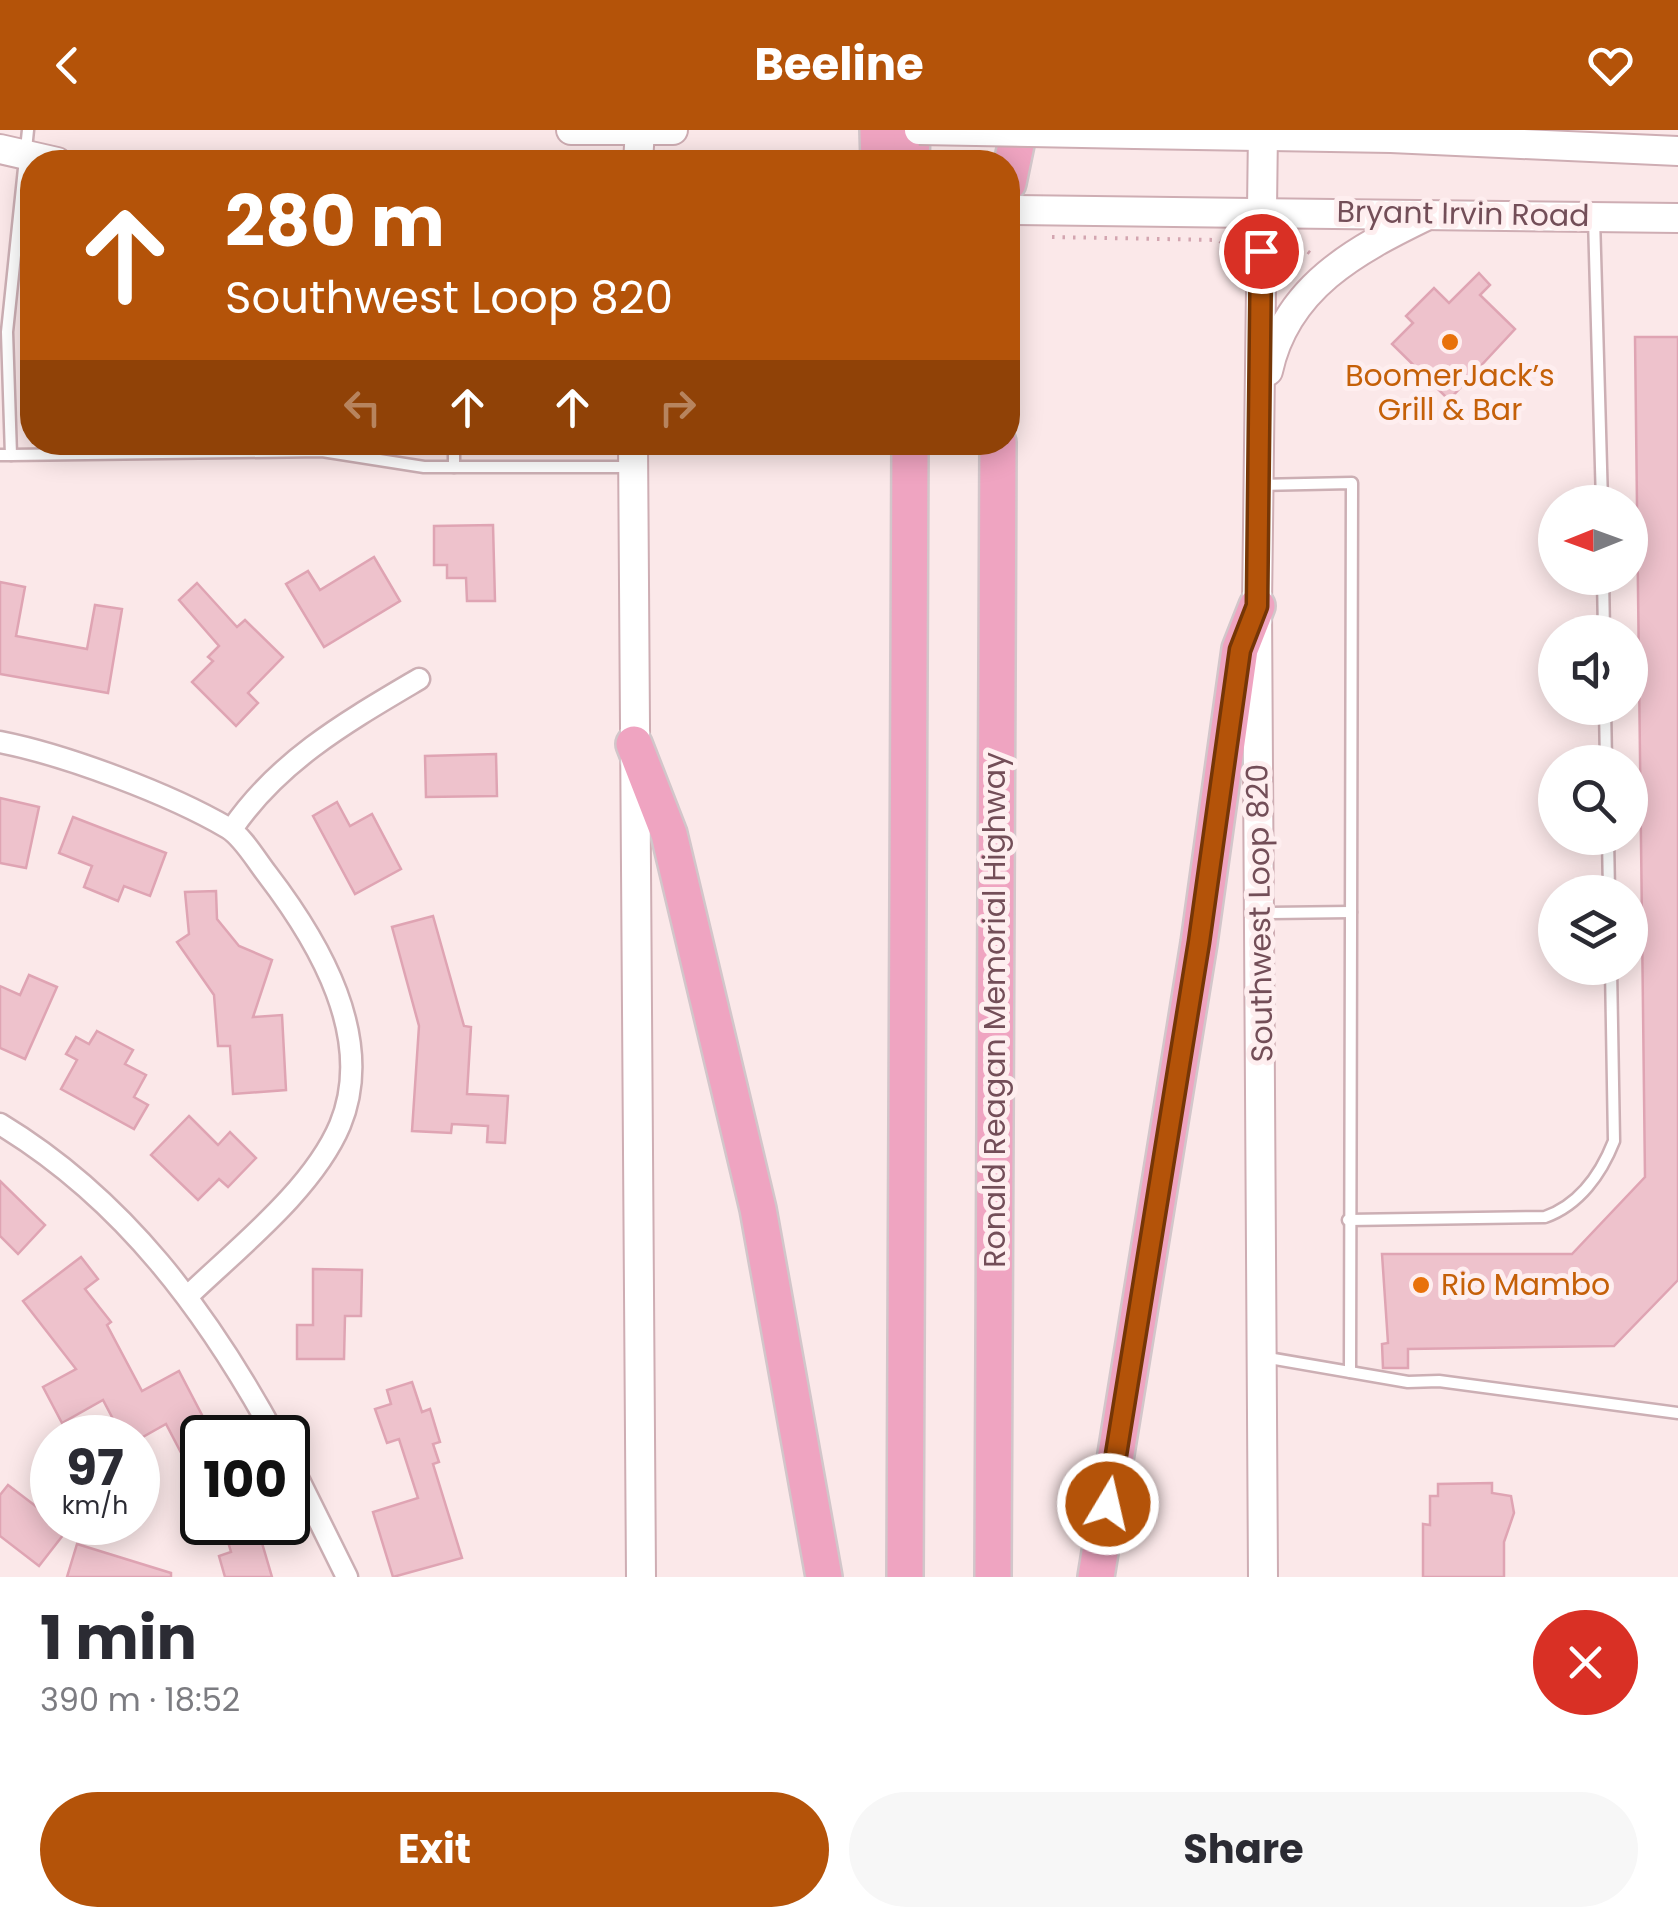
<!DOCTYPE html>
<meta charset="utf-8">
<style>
body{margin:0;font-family:Poppins,sans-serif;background:#f7f7f7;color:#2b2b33;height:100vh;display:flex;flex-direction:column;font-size:38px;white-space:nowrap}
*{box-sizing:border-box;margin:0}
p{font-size:32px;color:#7c7c81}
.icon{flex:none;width:55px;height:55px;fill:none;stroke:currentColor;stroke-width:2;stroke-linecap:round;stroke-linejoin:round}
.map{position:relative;height:1447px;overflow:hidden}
.details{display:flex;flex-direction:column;background:#fff;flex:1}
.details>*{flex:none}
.banner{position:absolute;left:20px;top:20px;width:1000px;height:305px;border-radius:40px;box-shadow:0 5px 25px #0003;background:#b45309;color:#fff;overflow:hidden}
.needle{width:65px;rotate:269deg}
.tools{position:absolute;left:1538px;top:355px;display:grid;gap:20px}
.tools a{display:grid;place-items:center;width:110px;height:110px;border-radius:50%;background:#fff;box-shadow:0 5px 25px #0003;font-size:50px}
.speed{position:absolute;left:30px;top:1285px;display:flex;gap:20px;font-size:50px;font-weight:700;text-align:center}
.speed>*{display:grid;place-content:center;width:130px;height:130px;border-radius:50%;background:#fff;box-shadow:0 5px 25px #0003;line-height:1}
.speed small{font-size:25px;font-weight:400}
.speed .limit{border:5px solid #111;border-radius:15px;background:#fff;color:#111}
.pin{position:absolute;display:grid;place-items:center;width:85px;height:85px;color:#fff;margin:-42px;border:5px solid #fff;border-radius:50%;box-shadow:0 2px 10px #0007}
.me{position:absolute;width:110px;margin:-55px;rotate:9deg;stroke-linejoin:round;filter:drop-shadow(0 0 8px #0008)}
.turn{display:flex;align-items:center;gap:35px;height:210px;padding:0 40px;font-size:45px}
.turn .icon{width:130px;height:130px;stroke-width:2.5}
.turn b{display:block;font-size:70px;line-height:85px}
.lanes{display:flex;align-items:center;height:95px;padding:0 40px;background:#0003;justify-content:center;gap:50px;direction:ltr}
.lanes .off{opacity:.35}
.round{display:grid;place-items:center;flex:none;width:105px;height:105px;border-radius:52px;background:#f7f7f7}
.overview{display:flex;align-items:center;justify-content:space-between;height:170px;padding:0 40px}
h1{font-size:60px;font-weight:700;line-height:75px}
.primary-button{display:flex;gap:20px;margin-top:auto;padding:20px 40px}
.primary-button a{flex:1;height:115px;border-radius:60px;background:#b45309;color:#fff;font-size:40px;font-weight:700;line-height:115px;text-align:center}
.primary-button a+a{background:#f7f7f7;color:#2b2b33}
header{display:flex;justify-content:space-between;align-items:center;height:130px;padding:0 40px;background:#b45309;color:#fff;font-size:45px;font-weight:700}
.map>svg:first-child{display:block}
</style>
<header><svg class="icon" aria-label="back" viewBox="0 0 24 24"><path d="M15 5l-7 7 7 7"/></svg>Beeline<svg class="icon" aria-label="heart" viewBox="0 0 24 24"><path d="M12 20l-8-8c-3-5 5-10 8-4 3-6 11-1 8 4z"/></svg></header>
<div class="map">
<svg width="1678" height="1447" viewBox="0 0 1678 1447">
<rect width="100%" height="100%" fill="#fbe8e9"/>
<g fill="#eec2cc" stroke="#dfa4b3" stroke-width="2.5">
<path d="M1479 143 1490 155 1480 165 1515 199 1449 270 1392 214 1413 193 1406 186 1434 158 1449 173Z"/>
<path d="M1635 207H1678V1150L1614 1216 1408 1219V1238H1383L1382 1214 1388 1213 1382 1124H1572L1645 1047Z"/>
<path d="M493 395 495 471H467L466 448H447V435H434V396Z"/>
<path d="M374 427 400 471 324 517 286 454 308 441 320 460Z"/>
<path d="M0 452 25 457 16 506 87 519 95 475 122 479 108 563 0 544Z"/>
<path d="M197 453 237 497 245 490 283 527 248 563 258 573 236 596 192 552 213 531 208 527 219 516 179 470Z"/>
<path d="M496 624 497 666 426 667 425 626Z"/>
<path d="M0 668 39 677 26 738 0 733Z"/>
<path d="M337 672 350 696 372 684 401 739 355 764 313 686Z"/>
<path d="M73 687 166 723 150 766 124 756 118 771 84 757 92 736 59 723Z"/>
<path d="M216 761 217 789 239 816 272 830 253 887 282 885 286 960 233 964 230 916H218L214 865 177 812 189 804 185 762Z"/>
<path d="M433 786 464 896 471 897 467 964 508 966 505 1013 487 1012 488 996 452 994 451 1003 412 1001 419 896 392 797Z"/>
<path d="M29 845 57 857 25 929 0 918V856L20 865Z"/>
<path d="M97 901 133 920 125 934 146 945 134 967 148 975 134 999 61 959 77 930 66 924 76 907 89 914Z"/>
<path d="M189 986 218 1015 230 1002 256 1028 228 1057 219 1049 198 1070 151 1025Z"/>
<path d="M0 1051 45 1095 18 1124 0 1106Z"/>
<path d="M81 1127 98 1149 85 1159 111 1192 107 1195 142 1261 179 1241 214 1308H202V1363L166 1294 141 1308H123L103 1270 62 1293 43 1257 76 1239 23 1171Z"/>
<path d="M313 1139 362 1140 361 1186H345L344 1229H297V1195H313Z"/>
<path d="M412 1252 422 1282 430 1279 440 1312 433 1314 439 1332 433 1334 462 1428 393 1447 373 1382 418 1368 399 1309 387 1313 375 1279 391 1274 387 1260Z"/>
<path d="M1492 1353V1363L1511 1366 1514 1383 1504 1412V1447H1423V1394L1430 1395V1366H1438V1354Z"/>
<path d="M8 1355 67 1400 39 1436 0 1406V1365Z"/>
<path d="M257 1396 272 1447H225L219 1426 231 1422 226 1405Z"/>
<path d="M77 1414 171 1443V1447H67Z"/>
</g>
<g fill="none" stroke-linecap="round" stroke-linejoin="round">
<defs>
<g id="lane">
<path d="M1594 88 1602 372"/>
<path d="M454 312V337"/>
<path d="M0 325H11L7 202 28 0"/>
<path d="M11 325 322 321 424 337H629"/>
<path d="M1263 355 1352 353 1350 1242"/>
<path d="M1603 448 1604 502"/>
<path d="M1605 578 1606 632"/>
<path d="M1608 708 1609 762"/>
<path d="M1260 783 1351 782"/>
<path d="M1348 1090 1545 1087C1579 1075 1601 1044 1614 1011L1611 838"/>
<path d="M1263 1227 1408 1252 1439 1251 1678 1283"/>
</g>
<g id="street">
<path d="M0 612C66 625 170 664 228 698 243 707 256 730 267 744 319 812 376 908 340 995 313 1059 239 1117 189 1165"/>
<path d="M232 699C279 630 348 591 419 549"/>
<path d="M0 994C124 1069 208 1183 276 1308"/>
<path d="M288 1328 347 1447"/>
</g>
<g id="secondary">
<path d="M571 0H673"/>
<path d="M1135 4 1391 8 1678 21"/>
<path d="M0 19 57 32"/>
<path d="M638 32 640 0"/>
<path d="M1008 80 1678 88"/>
<path d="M1268 241C1286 157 1356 120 1426 86"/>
<path d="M633 312 641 1447"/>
<path d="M1263 1447 1257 476 1263 0"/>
</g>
<g id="highway">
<path d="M878 0 879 32"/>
<path d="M911 32 912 0"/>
<path d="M1008 53 1019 0"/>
<path d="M634 614 669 704 758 1079 824 1447"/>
<path d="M905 1447 910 312"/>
<path d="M993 1447 998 312"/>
<path d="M1096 1447 1199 813 1240 519 1257 476"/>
</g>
</defs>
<use href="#lane" stroke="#ccafb4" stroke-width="15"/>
<use href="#street" stroke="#ccafb4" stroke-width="25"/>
<use href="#secondary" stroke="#ceadb3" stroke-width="32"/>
<use href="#highway" stroke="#d2c6ca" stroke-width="40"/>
<g stroke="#d3a5b0" stroke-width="4" stroke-dasharray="2.5 8" stroke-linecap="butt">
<path d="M1052 107 1218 110 1233 120"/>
<path d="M1291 109 1311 124"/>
<path d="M1288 121 1308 122"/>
</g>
<use href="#lane" stroke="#fff" stroke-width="10"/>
<use href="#street" stroke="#fff" stroke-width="20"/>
<use href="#secondary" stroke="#fff" stroke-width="28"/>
<use href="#highway" stroke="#efa4c1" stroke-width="35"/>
<defs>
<path id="secondary-bridge" d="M919 0 1135 4"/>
</defs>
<use href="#secondary-bridge" stroke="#ceadb3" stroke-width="32" stroke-linecap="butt"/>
<use href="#secondary-bridge" stroke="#fff" stroke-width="28"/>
</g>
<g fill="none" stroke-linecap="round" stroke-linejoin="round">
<defs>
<path id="route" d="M1108 1374 1199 812 1240 520 1257 476 1261 121"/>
</defs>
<use href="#route" stroke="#753606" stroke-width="25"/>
<use href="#route" stroke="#b45309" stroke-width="18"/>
</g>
<g fill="#e8710a" stroke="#feeeef" stroke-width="4">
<circle cx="1450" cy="212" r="10"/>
<circle cx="1421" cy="1155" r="10"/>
</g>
<g text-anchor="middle" stroke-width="10" stroke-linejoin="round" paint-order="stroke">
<g font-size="30" fill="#734e58" stroke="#feeeef">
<text transform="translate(1463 84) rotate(1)" y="10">Bryant Irvin Road</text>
<text transform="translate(1260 783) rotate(-91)" y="10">Southwest Loop 820</text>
<text transform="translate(995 880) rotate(-90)" y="10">Ronald Reagan Memorial Highway</text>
</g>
<g font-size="30" fill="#c56008" stroke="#feeeef">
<text x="1450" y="256">BoomerJack’s<tspan x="1450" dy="34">Grill &amp; Bar</tspan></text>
<text x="1441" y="1165" text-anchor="start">Rio Mambo</text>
</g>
</g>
</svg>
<div class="tools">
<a><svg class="needle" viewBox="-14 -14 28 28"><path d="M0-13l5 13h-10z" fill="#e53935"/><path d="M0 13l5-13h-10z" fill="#7c7c81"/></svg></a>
<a><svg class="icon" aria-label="sound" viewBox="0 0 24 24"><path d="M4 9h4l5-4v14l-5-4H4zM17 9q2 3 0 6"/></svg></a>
<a><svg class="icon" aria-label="search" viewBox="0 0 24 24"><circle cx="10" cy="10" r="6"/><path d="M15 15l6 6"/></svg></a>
<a><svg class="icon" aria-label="layers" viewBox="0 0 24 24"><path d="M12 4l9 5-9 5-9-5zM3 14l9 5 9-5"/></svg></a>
</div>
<div class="speed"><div>97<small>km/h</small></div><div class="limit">100</div></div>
<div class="pin" style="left:1261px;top:121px;background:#d93025"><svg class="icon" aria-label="arrive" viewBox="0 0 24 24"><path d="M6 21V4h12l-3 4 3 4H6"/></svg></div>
<svg class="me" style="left:1108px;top:1374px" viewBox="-20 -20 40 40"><circle r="17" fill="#b45309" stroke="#fff" stroke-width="3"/><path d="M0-11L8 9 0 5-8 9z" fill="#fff"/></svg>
<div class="banner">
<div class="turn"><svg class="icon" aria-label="ahead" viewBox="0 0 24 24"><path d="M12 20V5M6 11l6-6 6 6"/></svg><div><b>280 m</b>Southwest Loop 820</div></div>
<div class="lanes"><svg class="icon off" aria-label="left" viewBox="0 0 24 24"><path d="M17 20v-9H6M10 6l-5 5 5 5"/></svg><svg class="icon" aria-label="ahead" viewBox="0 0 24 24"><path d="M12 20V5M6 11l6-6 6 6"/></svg><svg class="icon" aria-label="ahead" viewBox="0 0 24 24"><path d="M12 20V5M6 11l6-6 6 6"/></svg><svg class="icon off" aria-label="right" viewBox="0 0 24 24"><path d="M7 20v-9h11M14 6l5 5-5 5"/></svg></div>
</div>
</div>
<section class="details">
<div class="overview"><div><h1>1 min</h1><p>390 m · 18:52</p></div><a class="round" style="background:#d93025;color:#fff"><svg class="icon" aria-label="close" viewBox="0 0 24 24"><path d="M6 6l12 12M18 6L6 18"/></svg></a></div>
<div class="primary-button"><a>Exit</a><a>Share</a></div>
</section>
